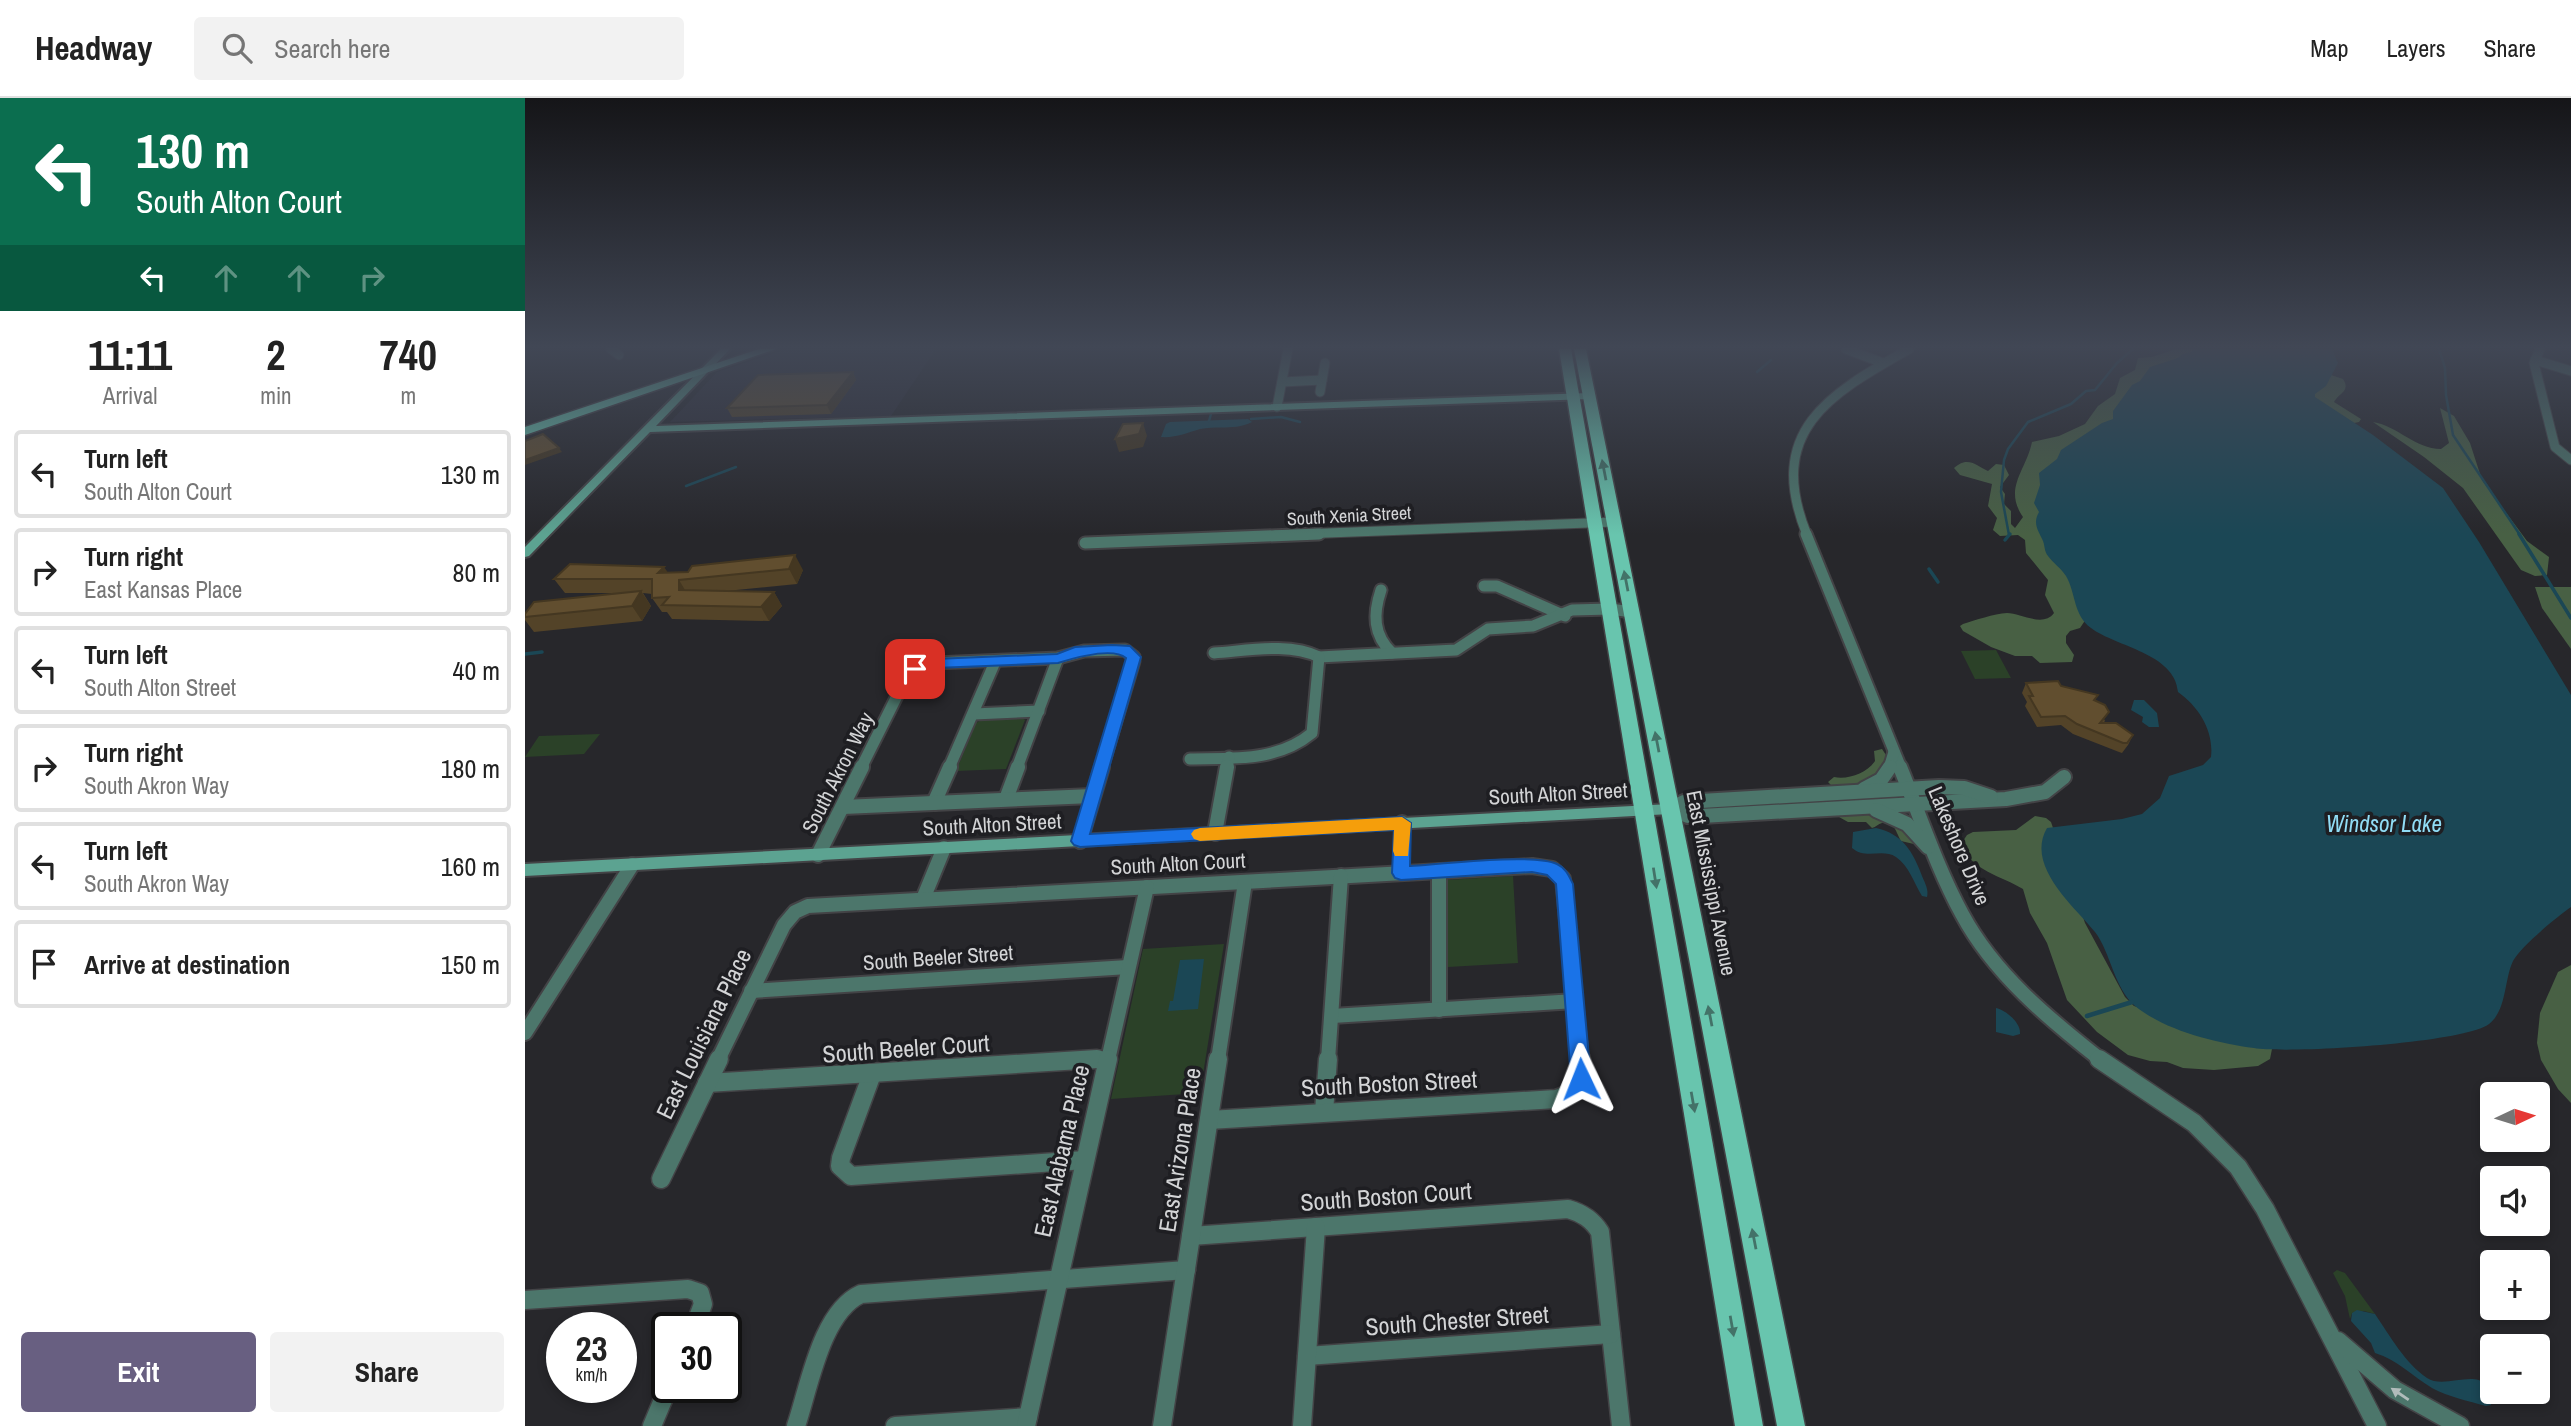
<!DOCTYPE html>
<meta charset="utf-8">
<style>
body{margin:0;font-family:"Archivo Narrow",sans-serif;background:#f2f2f2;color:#222;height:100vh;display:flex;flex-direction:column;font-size:26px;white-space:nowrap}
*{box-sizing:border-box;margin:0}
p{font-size:23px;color:#767676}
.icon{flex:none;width:38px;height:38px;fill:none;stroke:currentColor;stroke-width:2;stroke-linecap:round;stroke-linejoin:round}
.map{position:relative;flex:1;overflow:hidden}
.drawer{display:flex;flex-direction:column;background:#fff;width:525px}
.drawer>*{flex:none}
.top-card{background:#0b6e4f;color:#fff;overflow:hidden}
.needle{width:46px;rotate:86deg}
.fabs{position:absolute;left:1955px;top:984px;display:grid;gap:14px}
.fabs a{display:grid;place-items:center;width:70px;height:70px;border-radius:7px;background:#fff;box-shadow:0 4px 10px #0003;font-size:35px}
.speed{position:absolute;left:21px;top:1214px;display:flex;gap:14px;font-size:35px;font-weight:700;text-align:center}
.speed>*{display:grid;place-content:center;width:91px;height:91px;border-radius:50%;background:#fff;box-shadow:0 4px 10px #0003;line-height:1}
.speed small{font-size:18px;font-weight:400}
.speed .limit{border:4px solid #111;border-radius:10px;background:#fff;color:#111}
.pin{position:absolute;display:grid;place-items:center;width:60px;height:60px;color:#fff;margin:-30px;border-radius:14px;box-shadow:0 4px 10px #0006}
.me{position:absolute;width:77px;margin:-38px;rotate:358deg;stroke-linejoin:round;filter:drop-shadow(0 0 5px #0008)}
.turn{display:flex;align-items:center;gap:24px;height:147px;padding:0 21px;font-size:32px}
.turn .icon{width:91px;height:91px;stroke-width:2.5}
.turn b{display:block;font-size:49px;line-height:60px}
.lanes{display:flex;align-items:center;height:66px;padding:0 21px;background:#0003;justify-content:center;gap:35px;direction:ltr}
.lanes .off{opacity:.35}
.eta{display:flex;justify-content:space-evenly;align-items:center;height:119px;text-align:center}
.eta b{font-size:42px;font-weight:700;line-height:49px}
.cta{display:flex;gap:14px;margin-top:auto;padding:14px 21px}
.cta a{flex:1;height:80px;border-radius:7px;background:#685f81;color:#fff;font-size:28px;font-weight:700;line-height:80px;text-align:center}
.cta a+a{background:#f2f2f2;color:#222}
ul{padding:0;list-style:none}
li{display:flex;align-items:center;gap:21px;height:88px;margin:0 14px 10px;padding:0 7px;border:4px solid #e0e0e0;border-radius:7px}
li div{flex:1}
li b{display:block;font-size:26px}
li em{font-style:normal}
header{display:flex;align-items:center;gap:42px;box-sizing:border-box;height:98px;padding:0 35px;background:#fff;border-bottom:2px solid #e0e0e0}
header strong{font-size:33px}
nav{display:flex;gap:38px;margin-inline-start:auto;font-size:24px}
.search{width:490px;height:63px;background:#f2f2f2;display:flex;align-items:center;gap:18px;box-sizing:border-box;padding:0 24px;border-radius:7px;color:#767676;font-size:26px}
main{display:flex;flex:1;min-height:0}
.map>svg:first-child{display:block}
</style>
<header>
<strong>Headway</strong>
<div class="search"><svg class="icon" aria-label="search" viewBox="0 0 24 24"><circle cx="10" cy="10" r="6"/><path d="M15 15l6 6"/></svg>Search here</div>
<nav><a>Map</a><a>Layers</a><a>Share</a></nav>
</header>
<main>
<section class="drawer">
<div class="top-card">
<div class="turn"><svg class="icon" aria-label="left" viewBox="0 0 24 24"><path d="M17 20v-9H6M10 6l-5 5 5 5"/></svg><div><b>130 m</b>South Alton Court</div></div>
<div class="lanes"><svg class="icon" aria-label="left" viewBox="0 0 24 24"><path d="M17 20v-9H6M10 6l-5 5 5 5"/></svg><svg class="icon off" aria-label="ahead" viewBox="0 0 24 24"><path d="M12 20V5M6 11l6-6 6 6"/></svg><svg class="icon off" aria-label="ahead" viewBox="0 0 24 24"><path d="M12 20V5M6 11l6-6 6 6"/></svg><svg class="icon off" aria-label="right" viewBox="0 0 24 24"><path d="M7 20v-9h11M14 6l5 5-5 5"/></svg></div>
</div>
<div class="eta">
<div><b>11:11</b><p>Arrival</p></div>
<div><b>2</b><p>min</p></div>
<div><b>740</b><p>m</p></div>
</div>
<ul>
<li><svg class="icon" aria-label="left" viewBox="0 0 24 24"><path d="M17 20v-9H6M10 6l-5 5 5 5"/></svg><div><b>Turn left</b><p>South Alton Court</p></div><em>130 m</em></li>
<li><svg class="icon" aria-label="right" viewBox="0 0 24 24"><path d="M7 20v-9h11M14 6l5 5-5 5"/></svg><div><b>Turn right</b><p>East Kansas Place</p></div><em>80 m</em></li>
<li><svg class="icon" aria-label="left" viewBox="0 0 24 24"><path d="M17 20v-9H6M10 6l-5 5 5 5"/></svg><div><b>Turn left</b><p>South Alton Street</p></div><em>40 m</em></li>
<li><svg class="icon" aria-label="right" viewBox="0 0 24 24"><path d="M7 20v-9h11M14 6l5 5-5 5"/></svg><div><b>Turn right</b><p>South Akron Way</p></div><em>180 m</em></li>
<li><svg class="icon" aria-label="left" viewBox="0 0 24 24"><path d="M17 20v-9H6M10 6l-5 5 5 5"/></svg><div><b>Turn left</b><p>South Akron Way</p></div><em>160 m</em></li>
<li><svg class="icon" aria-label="arrive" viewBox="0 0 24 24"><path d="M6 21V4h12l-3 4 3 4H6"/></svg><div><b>Arrive at destination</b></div><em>150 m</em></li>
</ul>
<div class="cta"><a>Exit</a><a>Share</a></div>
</section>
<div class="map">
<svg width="2046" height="1328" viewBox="0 0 2046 1328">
<rect width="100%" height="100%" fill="#27272b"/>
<path fill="#2e2e38" d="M262 251H411L366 318 145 324 192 274Z"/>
<g fill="#2b4128">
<path d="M1471 552 1486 580 1450 581 1436 553Z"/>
<path d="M496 619 500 622 481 671 431 673 451 625 458 621Z"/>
<path d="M75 636 59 656 0 659 14 638Z"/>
<path d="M988 778 993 865 923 869 922 782Z"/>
<path d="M699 846 675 995 586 1001 618 851Z"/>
<path d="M1812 1172 1820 1175 1850 1216 1839 1213 1827 1215 1825 1221 1820 1198 1808 1175Z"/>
</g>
<g fill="#486044">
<path d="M1651 251H1676L1590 320 1544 474 1561 521 1555 530 1545 533 1541 538V545L1549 557 1547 564 1515 565 1507 558H1490L1466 549 1438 533 1435 528 1438 526C1450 522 1469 516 1482 515 1496 515 1518 530 1529 515L1520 497 1523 482 1501 455 1500 442 1493 437 1475 438 1468 432 1472 420 1463 408 1467 386 1435 377 1429 370C1443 358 1450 367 1463 373L1471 366 1479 367 1484 377 1475 389 1480 396 1479 406 1486 413V426L1490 430 1498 419C1478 390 1501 373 1507 344L1534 338 1560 326 1573 308 1590 296 1595 280 1610 272 1613 260 1627 259Z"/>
<path d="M1806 277 1818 281C1826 293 1814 295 1809 304L1836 321 1834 324 1829 325 1786 299Z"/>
<path d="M1915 310 1929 318 1945 345 1957 382 2002 443 2024 459 2022 477 2010 478 1996 472 1938 390 1899 359 1848 324C1873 328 1890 351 1916 351L1924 345Z"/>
<path d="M2010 489H2046V551L2017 510Z"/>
<path d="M1357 651 1363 660 1348 687 1309 690 1303 684 1309 679C1323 682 1342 675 1350 663L1349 653Z"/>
<path d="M1316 712 1363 716 1393 747 1376 743C1372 737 1369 721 1357 725 1353 726 1351 729 1347 730L1341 724H1323L1314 719Z"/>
<path d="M1510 718 1521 720 1526 724 1560 825 1600 899 1609 908 1747 951 1745 961 1733 968 1689 972 1658 970 1642 964 1625 963 1603 957 1572 934 1542 902 1522 845 1505 815 1498 791C1477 778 1446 773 1436 746L1442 737 1448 734 1491 732Z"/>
<path d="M2046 867V1005L2033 991 2016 962 2012 945 2015 915 2033 874Z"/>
</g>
<g fill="#1b4755">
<path d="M1668 251H1807L1813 265 1801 288 1790 296V299L1848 337 1918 390 1954 444 2046 597V809C2032 819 1996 848 1988 863 1979 882 1982 912 1964 926 1940 945 1763 956 1729 950 1691 945 1641 933 1610 908 1589 890 1586 855 1570 834 1549 808 1500 768 1522 730L1597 721 1617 716 1635 700 1644 678 1678 667 1686 659C1689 633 1674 609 1653 594 1650 555 1591 549 1566 530 1548 517 1551 495 1541 478 1536 470 1528 465 1523 458 1519 453 1520 448 1518 443 1514 433 1507 426 1514 414L1509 405 1515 387 1514 375 1532 361 1536 352 1577 325 1588 321V313L1607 287 1615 283 1625 269 1653 260 1657 256 1667 254Z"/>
<path d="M723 321 727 324C710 333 693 327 675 331 661 335 651 340 636 339L641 326 645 324Z"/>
<path d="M1609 602H1619L1632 615 1634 629H1624L1617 624 1618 619 1606 612Z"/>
<path d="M1351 730C1378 736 1388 754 1397 778 1400 785 1404 792 1402 799L1397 798C1389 785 1384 768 1371 759 1357 750 1341 762 1327 750L1328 734Z"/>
<path d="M679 861 673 911 643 913 645 903H648L655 862Z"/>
<path d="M1471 910C1480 912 1496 924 1495 936L1488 938 1471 934Z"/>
<path d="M1832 1212 1850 1216C1865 1238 1880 1265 1902 1280 1923 1294 1966 1260 1966 1307L1961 1308C1943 1303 1924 1299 1907 1290 1887 1278 1873 1262 1850 1255L1846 1245 1826 1223 1827 1215Z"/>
</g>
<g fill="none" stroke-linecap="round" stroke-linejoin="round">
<g stroke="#1b4755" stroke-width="2.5">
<path d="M1914 251 1920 270 1921 297 1928 337 1995 437"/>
<path d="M1232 274 1246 262"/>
<path d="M726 321 756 319 775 324"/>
<path d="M684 323 686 316"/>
<path d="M161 388 211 369"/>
<path d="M1484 437 1476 394 1479 362 1483 351 1503 324 1546 306 1561 293 1570 292 1592 265 1608 251"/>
</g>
<g stroke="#1b4755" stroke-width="3.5">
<path d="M1994 436 2046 520"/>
<path d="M1480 442 1485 436"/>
<path d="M1404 471 1413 484"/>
<path d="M0 556 17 554"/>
</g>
<path stroke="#1b4755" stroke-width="4.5" d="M1562 918 1607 904"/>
<defs>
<g id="street-far3">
<path d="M86 251 94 257"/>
<path d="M1321 251 1358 265"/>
<path d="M2015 251 2009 265 2030 349 2046 362"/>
<path d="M2010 262 2046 273"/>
<path d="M757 284 797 282"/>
<path d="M795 294 800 265"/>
<path d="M752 309 763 251"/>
<path d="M750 437 1089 424"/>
<path d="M1282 437C1240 333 1303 297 1384 251"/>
</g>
<g id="street-far2">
<path d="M1281 436 1376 670"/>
<path d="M560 445 794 436"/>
<path d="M959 488H972L1040 518"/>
<path d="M856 492C848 516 848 537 867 555"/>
<path d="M689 555C721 553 764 544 794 559L931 552 963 531 1008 528 1047 512 1085 511 1107 514"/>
<path d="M449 616 514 613"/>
<path d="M665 661C708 660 752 664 787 635L794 559"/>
<path d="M336 670 384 574 394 568 409 565 533 560 559 553 600 552 609 559V563L577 670"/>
<path d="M424 670 470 564"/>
<path d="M492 670 533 560"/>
<path d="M702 670 704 659"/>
<path d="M1364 670 1369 654"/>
</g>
<g id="street-far1">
<path d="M1375 669C1395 718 1412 770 1437 816 1469 876 1524 921 1576 962"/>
<path d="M1339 691 1356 682 1365 669"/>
<path d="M481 701 493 669"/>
<path d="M409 705 425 669"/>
<path d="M318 709 567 698"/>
<path d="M1145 711 1163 718H1176L1481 701 1520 694 1539 679"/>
<path d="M1145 711 1159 704 1414 689 1439 690 1466 699"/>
<path d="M1351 712 1382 726 1403 749"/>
<path d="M690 735 702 669"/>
<path d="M555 743 577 669"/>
<path d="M293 757 337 669"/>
<path d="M914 773V912"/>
<path d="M876 775 877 725"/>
<path d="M398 801 419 750"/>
<path d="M226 893 603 869"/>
<path d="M807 918 1050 903"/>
<path d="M0 935 107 767"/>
<path d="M193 962 259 827 270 814 283 808 1007 768 1027 771 1038 781 1056 962"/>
<path d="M544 962 583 960"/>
<path d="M583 962 622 789"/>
<path d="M693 962 720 784"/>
<path d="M803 962 816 778"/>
</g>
<g id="street">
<path d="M1574 961 1669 1025 1713 1069 1740 1111 1852 1328"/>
<path d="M347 976 316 1060 315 1068 326 1078 560 1062"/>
<path d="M182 985 572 961"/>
<path d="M799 1014 803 961"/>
<path d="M684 1022 1031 1001C1051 995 1058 981 1056 961"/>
<path d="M136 1081 194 961"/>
<path d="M666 1138 1043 1111C1057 1115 1067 1121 1075 1134L1096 1328"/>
<path d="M0 1202 163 1191 175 1195 178 1206 169 1230"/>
<path d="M1813 1243 1870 1292 1935 1328"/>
<path d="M782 1258 1086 1236"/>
<path d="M127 1328 143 1290"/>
<path d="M271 1328C284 1290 296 1214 336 1196L661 1172"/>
<path d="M370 1328 503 1319"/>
<path d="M501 1328 583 961"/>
<path d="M637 1328 693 961"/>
<path d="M777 1328 791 1129"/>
</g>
<g id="secondary">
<path d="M196 251H205L131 328 1065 295 1070 298 1065 301 125 334 4 458 0 459V449Z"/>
<path d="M1145 706 1150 707 1152 711 1150 715 1145 716 0 778V766Z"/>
</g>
<g id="primary">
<path d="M234 251H251L0 337V329Z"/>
<path d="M1034 251H1046L1238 1328H1210Z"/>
<path d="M1049 251H1061L1280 1328H1252Z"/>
</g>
</defs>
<use href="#street-far3" stroke="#434346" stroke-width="11"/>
<use href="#street-far2" stroke="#434346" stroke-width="15"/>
<use href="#street-far1" stroke="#434346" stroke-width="18"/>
<use href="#street" stroke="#434346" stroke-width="21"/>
<use href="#secondary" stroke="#434346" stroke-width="4"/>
<use href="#primary" stroke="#434346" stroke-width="3"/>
<use href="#street-far3" stroke="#4c766b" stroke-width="9"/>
<use href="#street-far2" stroke="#4c766b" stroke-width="11"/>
<use href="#street-far1" stroke="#4c766b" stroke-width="14"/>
<use href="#street" stroke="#4c766b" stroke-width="18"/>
<use href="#secondary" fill="#5ca391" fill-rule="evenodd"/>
<use href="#primary" fill="#68c5ae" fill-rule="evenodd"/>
</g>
<g fill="#534328">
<path d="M328 274 331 282 306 316 207 319 202 310Z"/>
<path d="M167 468 278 472 272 486 201 493 249 494 257 508 244 523 147 521 142 514H137L127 500V496L118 495 126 508 117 523 9 534 0 522V516L96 495H40L29 481 163 474Z"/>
<path d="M1501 585 1536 588 1573 597 1570 602 1580 623 1578 625 1608 637 1603 647 1597 655 1594 654 1548 636 1536 627 1512 629 1500 608 1502 604 1497 595Z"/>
</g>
<g fill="#443721">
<path d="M328 274 331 282 306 316 302 307Z"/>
<path d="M618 325 622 338 618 349 594 354 590 341Z"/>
<path d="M34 350 37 354 0 367V362Z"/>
<path d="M270 457 278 472 272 486 264 471Z"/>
<path d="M139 469 149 483 133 475Z"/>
<path d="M154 482 163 497 154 492Z"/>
<path d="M116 493 126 508 117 523 107 508Z"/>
<path d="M249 494 257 508 244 523 236 509Z"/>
</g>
<g fill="#614e2f" stroke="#443721" stroke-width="2">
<path d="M328 274 302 307 202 310 233 277Z"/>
<path d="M618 325 614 336 590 341 598 326Z"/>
<path d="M18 336 34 350 0 362V343Z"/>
<path d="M270 457 264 471 154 482V492L249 494 236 509 137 507 144 499 127 500V481H29L45 466 139 469 133 475 163 474 167 468Z"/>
<path d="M116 493 107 508 0 519V516L9 504Z"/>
<path d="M1533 583 1536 588 1573 597 1569 602 1580 607 1584 614 1575 625H1591L1608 637 1602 645H1598L1552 626 1540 618 1516 619 1504 598H1508L1501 585Z"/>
</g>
<defs><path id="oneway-solid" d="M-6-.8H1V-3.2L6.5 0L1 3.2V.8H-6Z" transform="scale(1.75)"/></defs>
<g fill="#437268">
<use href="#oneway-solid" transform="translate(1079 372) rotate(-101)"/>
<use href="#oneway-solid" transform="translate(1101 483) rotate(-101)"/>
<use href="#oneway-solid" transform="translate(1132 644) rotate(-101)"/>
<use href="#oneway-solid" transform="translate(1130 780) rotate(81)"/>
<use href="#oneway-solid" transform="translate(1185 918) rotate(-101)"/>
<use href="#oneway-solid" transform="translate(1168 1004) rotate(80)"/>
<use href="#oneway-solid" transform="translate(1229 1141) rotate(-101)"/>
<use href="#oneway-solid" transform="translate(1207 1228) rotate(80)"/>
</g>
<use fill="#b1bcbb" href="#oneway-solid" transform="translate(1875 1296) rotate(-146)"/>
<linearGradient id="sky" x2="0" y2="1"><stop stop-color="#151518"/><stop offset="0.57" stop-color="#414755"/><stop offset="1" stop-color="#414755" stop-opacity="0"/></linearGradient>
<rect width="2046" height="437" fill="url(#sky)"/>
<path fill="#1a73e8" stroke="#114b97" stroke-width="2" d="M587 547 605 548 616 559 565 736 877 719 886 725 885 768C916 766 1008 755 1032 766 1041 770 1044 778 1048 786L1066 981 1063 987 1056 990 1049 987 1046 981 1031 786 1022 777 1007 774 876 782 870 780 867 775 869 732 555 749 549 747 546 743 601 560C588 549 549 560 533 565L410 570 390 576 382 571 384 568 409 561 532 556 550 549Z"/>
<path fill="#f59e0b" d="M877 719 886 725 883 758H870L868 753 869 732 675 743 669 741 666 736 669 732 675 730Z"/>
<g text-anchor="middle" stroke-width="7" stroke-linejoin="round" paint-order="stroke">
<g font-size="18" fill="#d3d4d6" stroke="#1e1e22">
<text transform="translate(824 418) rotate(-3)" y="6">South Xenia Street</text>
</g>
<g font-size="21" fill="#d3d4d6" stroke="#1e1e22">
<text transform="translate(313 675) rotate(-63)" y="7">South Akron Way</text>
<text transform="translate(1033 696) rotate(-3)" y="7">South Alton Street</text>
<text transform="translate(467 727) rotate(-3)" y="7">South Alton Street</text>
<text transform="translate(1434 748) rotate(67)" y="7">Lakeshore Drive</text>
<text transform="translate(653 766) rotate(-3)" y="7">South Alton Court</text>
<text transform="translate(1186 785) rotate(79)" y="7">East Mississippi Avenue</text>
<text transform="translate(413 860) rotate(-4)" y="7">South Beeler Street</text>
</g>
<g font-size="23" font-style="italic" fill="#90dcf5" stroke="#1e1e22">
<text x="1859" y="734">Windsor Lake</text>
</g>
<g font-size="24" fill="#d3d4d6" stroke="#1e1e22">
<text transform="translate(179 936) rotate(-64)" y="8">East Louisiana Place</text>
<text transform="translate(381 951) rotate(-4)" y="8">South Beeler Court</text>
<text transform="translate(864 986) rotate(-3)" y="8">South Boston Street</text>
<text transform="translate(655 1052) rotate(-81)" y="8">East Arizona Place</text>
<text transform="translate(537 1053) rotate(-77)" y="8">East Alabama Place</text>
<text transform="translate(861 1099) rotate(-4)" y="8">South Boston Court</text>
<text transform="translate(932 1223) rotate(-4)" y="8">South Chester Street</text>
</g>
</g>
</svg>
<div class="fabs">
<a><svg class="needle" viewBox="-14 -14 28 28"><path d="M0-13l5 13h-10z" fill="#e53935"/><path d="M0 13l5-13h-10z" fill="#767676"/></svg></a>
<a><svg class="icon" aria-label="sound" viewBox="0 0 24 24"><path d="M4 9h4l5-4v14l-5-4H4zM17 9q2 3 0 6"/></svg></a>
<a>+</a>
<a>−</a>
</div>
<div class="speed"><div>23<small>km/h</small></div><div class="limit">30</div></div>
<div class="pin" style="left:390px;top:571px;background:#d93025"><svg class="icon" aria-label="arrive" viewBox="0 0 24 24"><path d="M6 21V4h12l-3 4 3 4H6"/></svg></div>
<svg class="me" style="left:1056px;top:981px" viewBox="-20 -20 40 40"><path d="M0-17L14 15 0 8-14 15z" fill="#1a73e8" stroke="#fff" stroke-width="4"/></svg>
</div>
</main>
